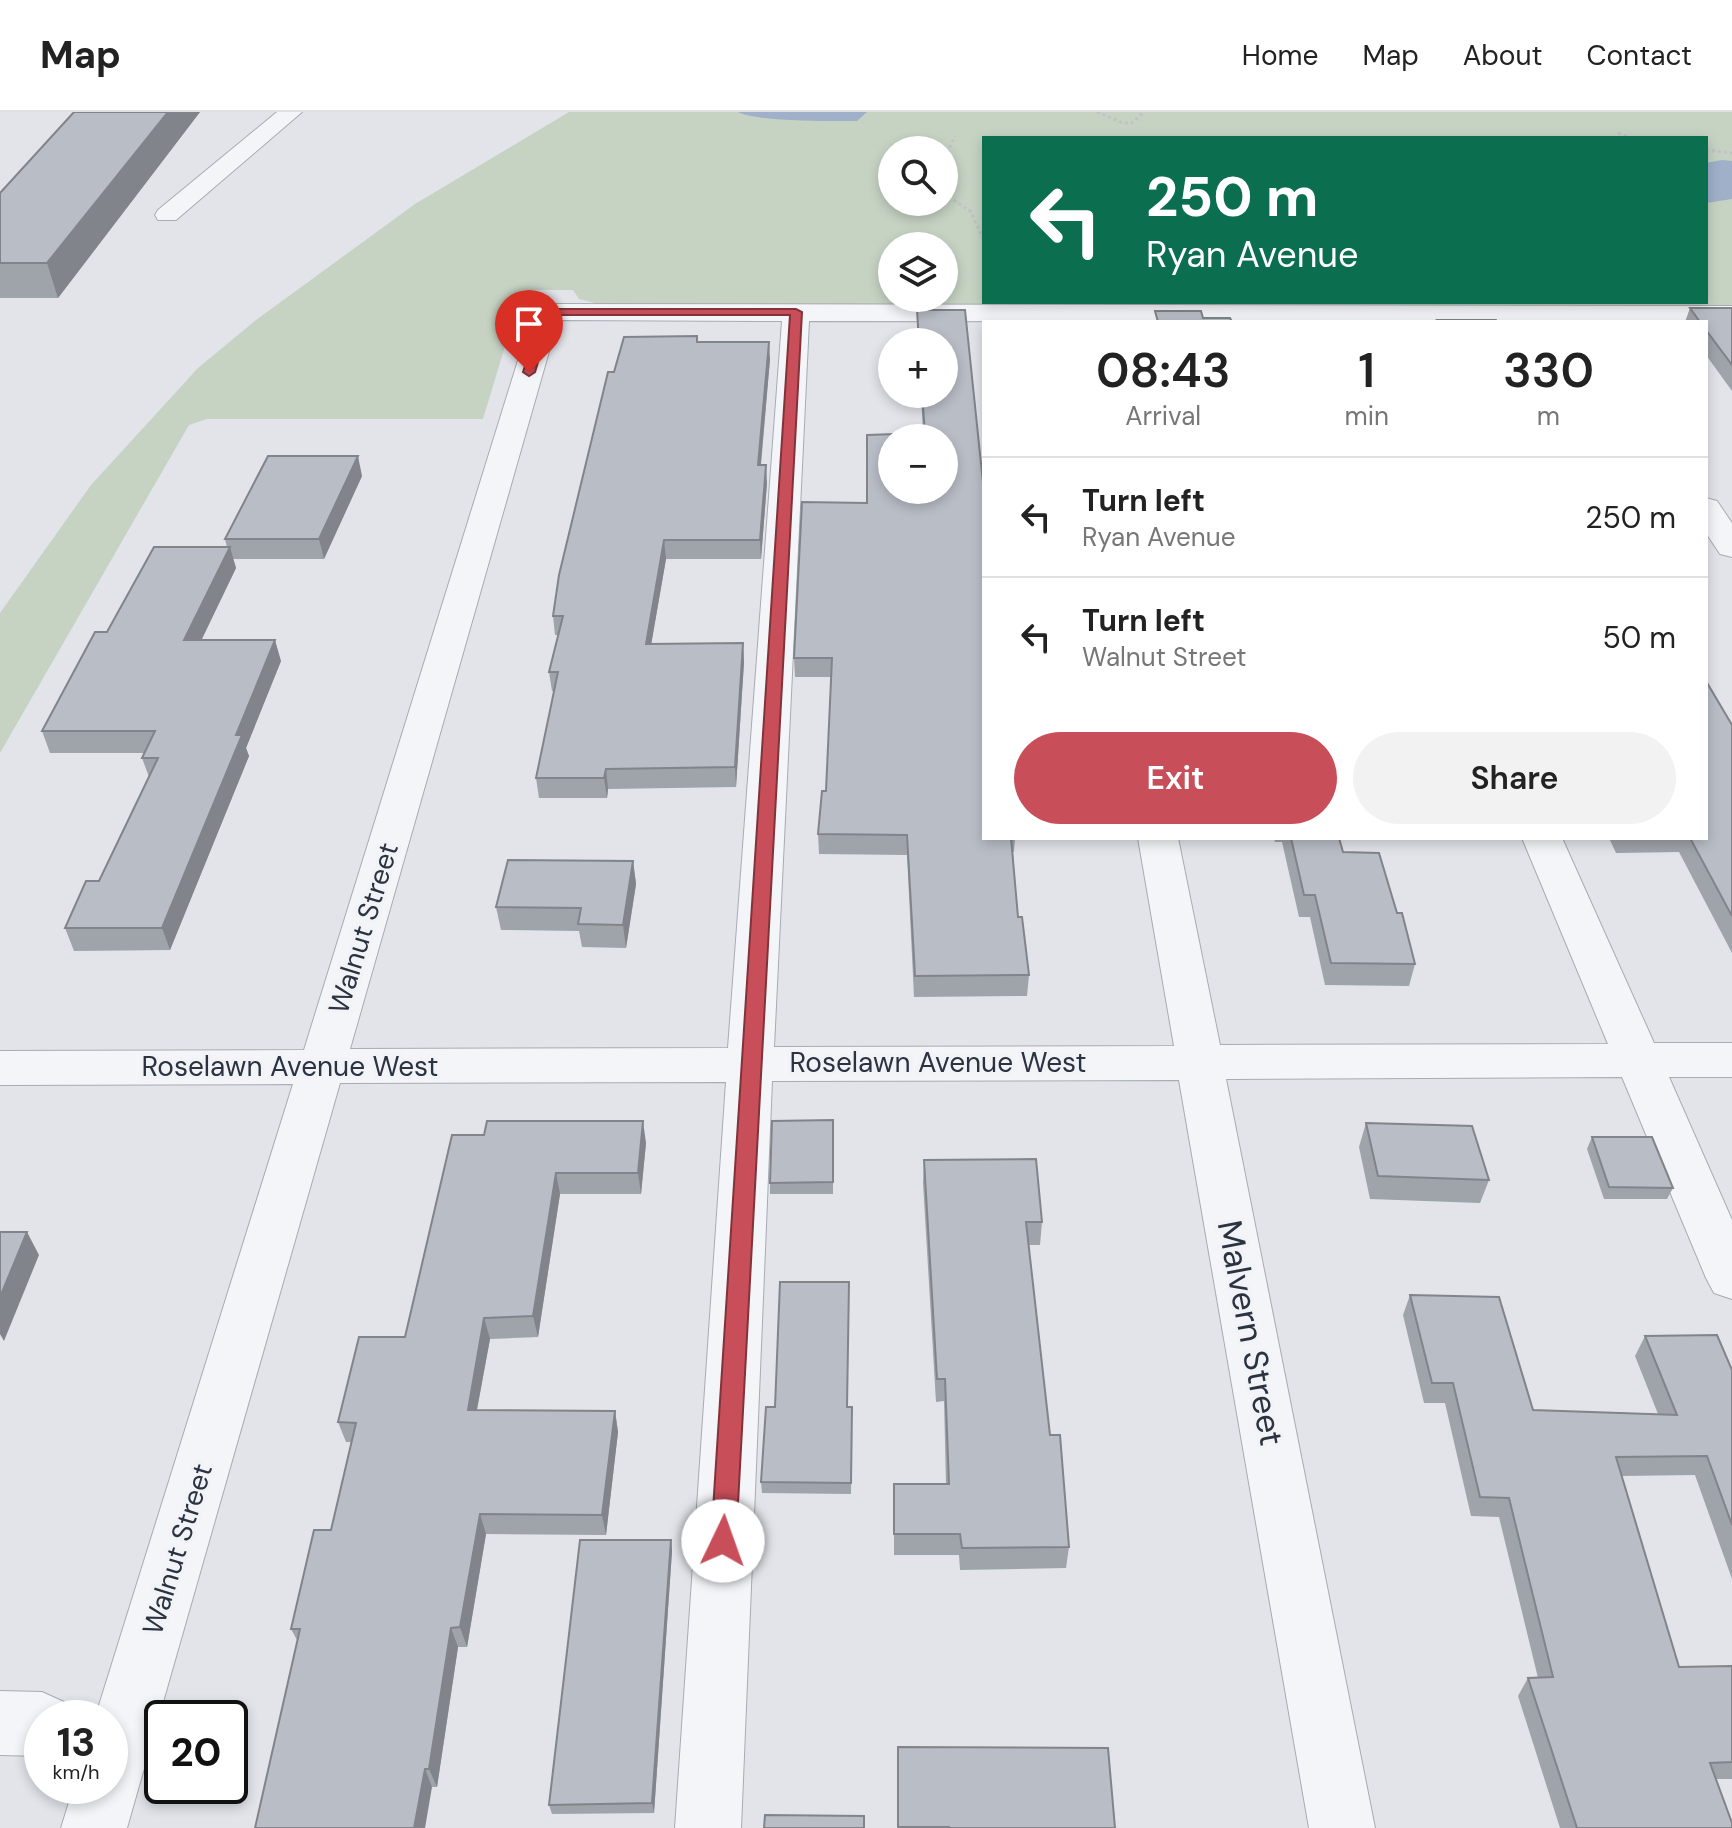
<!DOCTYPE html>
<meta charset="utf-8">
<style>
body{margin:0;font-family:"DM Sans",sans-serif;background:#f2f2f2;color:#222;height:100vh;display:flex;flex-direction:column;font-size:30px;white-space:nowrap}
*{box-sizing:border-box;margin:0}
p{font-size:26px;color:#767676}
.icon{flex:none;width:44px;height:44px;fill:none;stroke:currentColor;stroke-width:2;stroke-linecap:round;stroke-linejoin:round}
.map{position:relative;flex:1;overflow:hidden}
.drawer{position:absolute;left:982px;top:208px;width:726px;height:520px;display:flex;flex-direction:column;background:#fff;border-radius:0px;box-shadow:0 4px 12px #0003}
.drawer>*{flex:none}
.banner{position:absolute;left:982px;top:24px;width:726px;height:168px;border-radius:0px;box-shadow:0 4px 12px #0003;background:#0b6e4f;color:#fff;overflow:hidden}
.controls{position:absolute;left:878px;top:24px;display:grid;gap:16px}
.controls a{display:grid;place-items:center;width:80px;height:80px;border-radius:50%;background:#fff;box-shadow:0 4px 12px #0003;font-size:40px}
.speed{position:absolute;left:24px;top:1588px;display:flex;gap:16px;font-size:40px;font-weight:700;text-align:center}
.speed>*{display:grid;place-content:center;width:104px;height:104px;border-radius:50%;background:#fff;box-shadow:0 4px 12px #0003;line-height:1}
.speed small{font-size:20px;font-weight:400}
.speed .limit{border:4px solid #111;border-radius:12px;background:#fff;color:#111}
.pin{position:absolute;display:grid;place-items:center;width:68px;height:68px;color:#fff;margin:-82px -34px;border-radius:50% 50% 50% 0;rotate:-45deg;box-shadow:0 0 8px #0007}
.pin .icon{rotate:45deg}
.me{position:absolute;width:88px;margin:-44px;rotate:3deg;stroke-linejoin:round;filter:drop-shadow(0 0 6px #0008)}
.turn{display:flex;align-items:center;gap:28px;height:168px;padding:0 32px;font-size:36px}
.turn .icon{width:104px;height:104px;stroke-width:2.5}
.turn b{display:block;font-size:56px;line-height:68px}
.eta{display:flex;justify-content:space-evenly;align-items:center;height:136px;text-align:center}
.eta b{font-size:48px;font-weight:600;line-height:56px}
.primary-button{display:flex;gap:16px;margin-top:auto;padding:16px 32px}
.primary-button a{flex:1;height:92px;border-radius:48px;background:#c84e59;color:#fff;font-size:32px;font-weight:600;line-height:92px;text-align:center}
.primary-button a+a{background:#f2f2f2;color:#222}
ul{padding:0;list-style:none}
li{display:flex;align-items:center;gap:24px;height:120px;padding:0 32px;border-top:2px solid #e0e0e0}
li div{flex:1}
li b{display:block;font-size:30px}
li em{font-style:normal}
header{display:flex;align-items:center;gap:48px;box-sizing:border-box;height:112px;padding:0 40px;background:#fff;border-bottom:2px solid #e0e0e0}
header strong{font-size:38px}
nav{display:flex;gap:44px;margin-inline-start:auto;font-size:28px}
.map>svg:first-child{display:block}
</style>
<header>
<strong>Map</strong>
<nav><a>Home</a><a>Map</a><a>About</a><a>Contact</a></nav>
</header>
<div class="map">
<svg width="1732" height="1716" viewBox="0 0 1732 1716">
<rect width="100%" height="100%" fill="#e2e4ea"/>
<path fill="#c6d3c3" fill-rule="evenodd" d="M569 0H1732V194L599 192 579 187 573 178H522L483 307H207L189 313 0 641V501L91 373 198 256 256 208 415 92ZM984 26H1706V190H984ZM892 38H944V90H892ZM892 134H944V186H892Z"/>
<g fill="#9fb0c8">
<path d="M738 0H867L857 9C831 9 758 10 738 0Z"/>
<path d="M1722 48 1732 49V87L1706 91V51Z"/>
</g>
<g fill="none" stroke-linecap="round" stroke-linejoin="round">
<defs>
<g id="minor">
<path d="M277 0H302L176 108H158L155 103 158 98Z"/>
<path d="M547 192 1732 194V210L809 209 774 935 1174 934 1138 726H1178L1220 933 1608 932 1522 726H1562L1654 931H1732V965H1669L1732 1108V1187L1714 1181 1706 1166 1622 965 1226 967 1375 1716H1309L1179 968 772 969 741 1716H675L726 970 340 971 127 1716H61L74 1674H110V1606H95L293 972 0 973V939L304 938 533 200 537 194ZM558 208 782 209 728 936 350 937Z"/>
<path d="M1706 386 1717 389 1732 411V445L1720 442 1706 421Z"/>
<path d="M0 1579 42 1580 64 1590 71 1606H42V1644L0 1643Z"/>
</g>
</defs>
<use href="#minor" stroke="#a7abb4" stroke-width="2"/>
<g stroke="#c0c2c8" stroke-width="3" stroke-dasharray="3 3" stroke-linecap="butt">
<path d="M1097 0 1123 11H1132L1144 0"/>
<path d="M1618 21 1631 26"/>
<path d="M1706 38 1732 41"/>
<path d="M944 65 948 39 955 24"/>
<path d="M944 81 970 99 984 128"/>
</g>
<use href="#minor" fill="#f4f5f8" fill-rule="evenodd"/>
</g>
<g fill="#9fa3aa" fill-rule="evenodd">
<path d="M74 0H200L58 186H0V81Z"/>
<path d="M1690 196H1732V279L1706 243V210H1685Z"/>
<path d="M917 198H965L984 380V726H1015L1014 740H1013L1018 805H1022L1029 863 1027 884 914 885 907 743 819 742 818 722 822 679H826L831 565H795L794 546 802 390 867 391V323L923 321 921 282H944V230H918ZM892 326H944V378H892Z"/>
<path d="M697 224 698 230 770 247 761 353 767 371 761 447H666L651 532 743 531 744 550 736 675 608 677 607 686H539L536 666 554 579H552L549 560 559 523H555L553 504 614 260Z"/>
<path d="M362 364 324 447H233L236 456 201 528 281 549 246 636 249 644 170 838 74 839 65 816 99 769 149 665 142 646 144 641H50L42 619 107 520 227 435 225 427Z"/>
<path d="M1732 613V841L1679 740 1616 741 1609 726H1706Z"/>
<path d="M1274 726H1339L1343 740 1397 801 1415 852 1409 874 1325 873 1310 805H1299L1282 730H1275Z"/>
<path d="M633 749 636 772 626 836 582 835 579 819 501 818 496 795Z"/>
<path d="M833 1008V1082H770V1071Z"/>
<path d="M1366 1011 1489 1068 1480 1091 1370 1087 1359 1035Z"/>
<path d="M452 1023 646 1031 641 1082H560L538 1225 490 1227 477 1298 615 1299 618 1320 606 1423 486 1422 467 1535H458L437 1675H432L297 1528 291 1517 331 1418 351 1330H346L338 1310 405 1225Z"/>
<path d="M1592 1025 1673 1076 1667 1087H1604L1587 1037Z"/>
<path d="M924 1048 1042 1110 1040 1133H1029L1050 1323 1069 1435 1066 1456 960 1458 959 1443H894V1372H946L944 1289 936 1290 923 1071Z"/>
<path d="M1410 1183 1533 1298 1658 1302 1635 1244 1645 1224 1732 1258V1467L1695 1363 1621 1364 1679 1555 1732 1554V1667H1716L1732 1716H1560L1518 1584 1528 1566H1538L1499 1405 1471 1404 1445 1291H1424L1403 1203Z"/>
<path d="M847 1295H852L851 1382 762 1381 761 1370Z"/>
<path d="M671 1428 672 1439 654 1701 552 1702 549 1693Z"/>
<path d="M898 1635 1115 1716H897Z"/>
</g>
<g fill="#82848b">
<path d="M168 0H200L58 186 47 151Z"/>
<path d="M769 230 770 247 759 371 758 353Z"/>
<path d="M358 344 362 364 324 447 319 427Z"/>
<path d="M766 353 767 371 761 447 760 428Z"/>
<path d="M664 428 666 447 648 551 646 532Z"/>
<path d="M230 435 236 456 191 550 184 528Z"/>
<path d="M275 528 281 549 246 636 249 644 170 838 162 816 236 623Z"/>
<path d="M743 531 744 550 736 675 735 655Z"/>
<path d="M606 657 608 677 607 686 604 666Z"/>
<path d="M633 749 636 772 626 836 623 813Z"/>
<path d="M643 1009 646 1031 641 1082 638 1061Z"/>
<path d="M556 1061 560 1082 538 1225 533 1204Z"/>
<path d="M27 1120 39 1143 4 1229 0 1222V1185Z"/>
<path d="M484 1206 490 1227 473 1318 468 1298Z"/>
<path d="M615 1299 618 1320 606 1423 602 1403Z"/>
<path d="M480 1402 486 1422 467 1535 460 1515Z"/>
<path d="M671 1428 672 1439 654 1701 652 1691Z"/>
<path d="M451 1516 458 1535 437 1675 429 1657Z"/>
<path d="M425 1657 432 1675 425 1716H414Z"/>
</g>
<g fill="#b9bdc6" stroke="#82848b" stroke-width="2" fill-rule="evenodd">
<path d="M74 0H168L47 151H0V81Z"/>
<path d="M1690 196H1732V253L1706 218V210H1700Z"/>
<path d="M917 198H965L984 380V726H1011L1018 805H1022L1029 863 915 864 907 723 818 722 822 679H826L832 546H794L802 390 867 391V323L925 321 922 282H944V230H919ZM892 326H944V378H892Z"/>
<path d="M1155 199H1201L1203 206H1230L1232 210H1158Z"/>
<path d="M1437 208H1496L1497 210H1438Z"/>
<path d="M697 224V230H769L758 353H766L760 428H664L646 532 743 531 735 655 606 657 604 666H536L558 560H549L563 504H553L559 463 608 260H614L624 225Z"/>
<path d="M268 344H358L319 427H225Z"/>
<path d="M154 435H230L184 528H275L236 623H242L162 816H65L86 769H99L158 646H142L155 619H42L95 520H107Z"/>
<path d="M1706 569 1732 613V804L1690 726H1706Z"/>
<path d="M1291 726H1339L1343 740 1379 741 1397 801H1402L1415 852 1331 851 1315 783H1304Z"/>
<path d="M508 748 633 749 623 813 578 812 581 796 496 795Z"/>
<path d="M833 1008V1070L770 1071 772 1009Z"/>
<path d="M487 1009H643L638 1061H556L533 1204 484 1206 468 1298 615 1299 602 1403 480 1402 460 1515 451 1516 429 1657H425L414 1716H255L300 1517H291L314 1418H331L356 1311 338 1310 359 1225H405L452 1023H484Z"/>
<path d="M1366 1011 1472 1014 1489 1068 1378 1064Z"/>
<path d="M1592 1025H1652L1673 1076 1609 1075Z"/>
<path d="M1036 1047 1042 1110H1026L1050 1323H1060L1069 1435 962 1436 960 1422H894V1372H949L945 1267H937L924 1048Z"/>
<path d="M0 1120H27L0 1185Z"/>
<path d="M780 1170H849L847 1295H852L851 1371 761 1370 766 1295H775Z"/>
<path d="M1410 1183 1499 1185 1533 1298 1677 1303 1645 1224 1717 1223 1732 1258V1413L1707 1344 1616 1345 1679 1555 1732 1554V1650L1710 1651 1732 1711V1716H1577L1528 1566 1553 1565 1509 1386 1480 1385 1453 1271H1432Z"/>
<path d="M580 1428H671L652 1691 549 1693Z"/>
<path d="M898 1635 1108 1636 1115 1716H949V1715H898Z"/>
<path d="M765 1703 864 1704V1716H764Z"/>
</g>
<path fill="#c84e59" stroke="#82333a" stroke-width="2" d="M543 197H796L802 200 736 1429 732 1437 723 1440 715 1437 711 1429 790 203H552L535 260 529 264 523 260Z"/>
<g text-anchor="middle" stroke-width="7" stroke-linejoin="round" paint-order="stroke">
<g font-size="28" fill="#2b3241" stroke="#f1f3f7">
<text transform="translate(363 816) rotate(-73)" y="10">Walnut Street</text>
<text x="938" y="960">Roselawn Avenue West</text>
<text x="290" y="964">Roselawn Avenue West</text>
<text transform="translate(177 1437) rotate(-73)" y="10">Walnut Street</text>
</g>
<g font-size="34" fill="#2b3241" stroke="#f1f3f7">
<text transform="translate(1251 1221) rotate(79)" y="12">Malvern Street</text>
</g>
</g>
</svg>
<div class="controls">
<a><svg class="icon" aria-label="search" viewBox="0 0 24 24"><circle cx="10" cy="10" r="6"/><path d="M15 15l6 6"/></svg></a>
<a><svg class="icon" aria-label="layers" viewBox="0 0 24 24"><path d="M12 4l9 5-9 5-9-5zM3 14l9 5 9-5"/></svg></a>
<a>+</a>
<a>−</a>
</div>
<div class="speed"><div>13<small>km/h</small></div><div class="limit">20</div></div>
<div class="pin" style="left:529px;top:260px;background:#d93025"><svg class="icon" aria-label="arrive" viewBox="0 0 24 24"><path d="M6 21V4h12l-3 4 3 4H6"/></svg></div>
<svg class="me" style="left:723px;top:1429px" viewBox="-20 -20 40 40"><circle r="19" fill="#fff"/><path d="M0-13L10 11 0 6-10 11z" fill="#c84e59"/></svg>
<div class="banner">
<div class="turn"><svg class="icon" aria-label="left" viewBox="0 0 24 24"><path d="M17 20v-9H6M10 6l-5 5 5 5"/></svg><div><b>250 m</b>Ryan Avenue</div></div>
</div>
<section class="drawer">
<div class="eta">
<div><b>08:43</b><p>Arrival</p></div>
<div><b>1</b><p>min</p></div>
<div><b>330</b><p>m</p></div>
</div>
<ul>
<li><svg class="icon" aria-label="left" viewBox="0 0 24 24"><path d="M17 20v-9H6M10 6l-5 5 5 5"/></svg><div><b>Turn left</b><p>Ryan Avenue</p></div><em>250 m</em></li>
<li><svg class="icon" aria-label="left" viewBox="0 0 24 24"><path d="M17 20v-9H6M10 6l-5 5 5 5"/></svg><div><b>Turn left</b><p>Walnut Street</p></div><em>50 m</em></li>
</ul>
<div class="primary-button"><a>Exit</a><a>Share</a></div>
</section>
</div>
